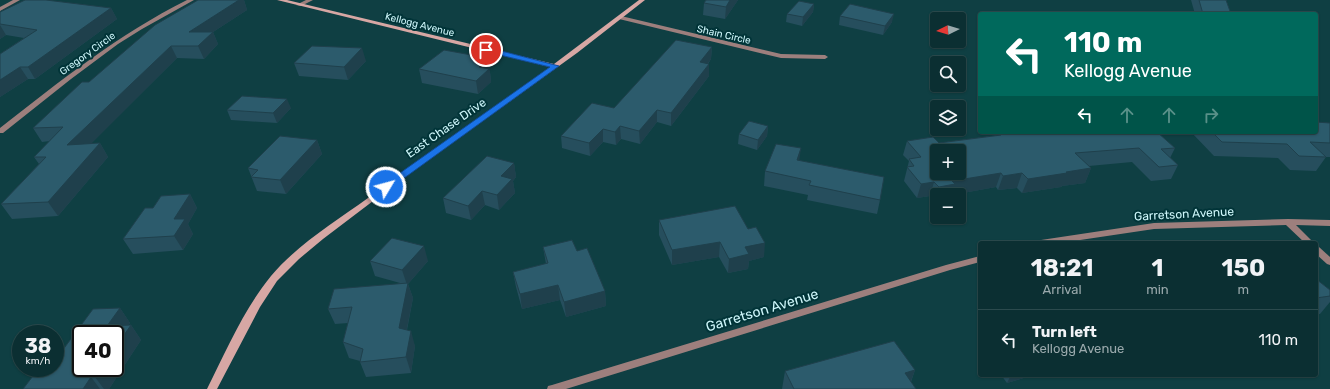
<!DOCTYPE html>
<meta charset="utf-8">
<style>
body{margin:0;font-family:Rubik,sans-serif;background:#14373a;color:#f1f3f6;height:100vh;display:flex;flex-direction:column;font-size:15px;white-space:nowrap}
*{box-sizing:border-box;margin:0}
p{font-size:13px;color:#9aa9ac}
.icon{flex:none;width:22px;height:22px;fill:none;stroke:currentColor;stroke-width:2;stroke-linecap:round;stroke-linejoin:round}
.map{position:relative;flex:1;overflow:hidden}
.panel{position:absolute;left:978px;top:241px;width:340px;height:136px;display:flex;flex-direction:column;background:#0b2f32;border-radius:4px;box-shadow:0 1px 3px #0004,0 0 0 1px #2b4a4d}
.panel>*{flex:none}
.hud{position:absolute;left:978px;top:12px;width:340px;height:122px;border-radius:4px;box-shadow:0 1px 3px #0004,0 0 0 1px #2b4a4d;background:#00695c;color:#fff;overflow:hidden}
.needle{width:26px;rotate:265deg}
.controls{position:absolute;left:930px;top:12px;display:grid;gap:8px}
.controls a{display:grid;place-items:center;width:36px;height:36px;border-radius:4px;background:#0b2f32;box-shadow:0 1px 3px #0004,0 0 0 1px #2b4a4d;font-size:20px}
.speed{position:absolute;left:12px;top:325px;display:flex;gap:8px;font-size:20px;font-weight:700;text-align:center}
.speed>*{display:grid;place-content:center;width:52px;height:52px;border-radius:50%;background:#0b2f32;box-shadow:0 1px 3px #0004,0 0 0 1px #2b4a4d;line-height:1}
.speed small{font-size:10px;font-weight:400}
.speed .limit{border:2px solid #111;border-radius:6px;background:#fff;color:#111}
.pin{position:absolute;display:grid;place-items:center;width:34px;height:34px;color:#fff;margin:-17px;border:2px solid #fff;border-radius:50%;box-shadow:0 1px 4px #0007}
.me{position:absolute;width:44px;margin:-22px;rotate:53deg;stroke-linejoin:round;filter:drop-shadow(0 0 3px #0008)}
.turn{display:flex;align-items:center;gap:14px;height:84px;padding:0 20px;font-size:18px}
.turn .icon{width:52px;height:52px;stroke-width:2.5}
.turn b{display:block;font-size:28px;line-height:34px}
.lanes{display:flex;align-items:center;height:38px;padding:0 20px;background:#0003;justify-content:center;gap:20px;direction:ltr}
.lanes .off{opacity:.35}
.eta{display:flex;justify-content:space-evenly;align-items:center;height:68px;text-align:center}
.eta b{font-size:24px;font-weight:700;line-height:28px}
ul{padding:0;list-style:none}
li{display:flex;align-items:center;gap:12px;height:60px;padding:0 20px;border-top:1px solid #2b4a4d}
li div{flex:1}
li b{display:block;font-size:15px}
li em{font-style:normal}
.map>svg:first-child{display:block}
</style>
<div class="map">
<svg width="1330" height="389" viewBox="0 0 1330 389">
<rect width="100%" height="100%" fill="#0f3f43"/>
<g fill="none" stroke-linecap="round" stroke-linejoin="round">
<path fill="#9d7f7d" fill-rule="evenodd" d="M306 0H313L301 6 296 5Z"/>
<g fill="#9d7f7d" fill-rule="evenodd">
<path d="M13 0H20L0 11V7Z"/>
<path d="M187 0H194L142 29 118 44 71 79 3 133H0V128C60 81 119 34 187 0Z"/>
<path d="M621 16 781 54 825 55 828 57 825 59 781 58 619 19 618 18Z"/>
<path d="M1288 219 1330 220V226L1296 225 1314 243H1305L1286 225 1154 229 1060 243H1037L1038 241 1041 240 1154 223Z"/>
<path d="M1316 246 1319 247 1330 257V265L1327 264 1316 254Z"/>
<path d="M980 256V262L950 270 566 389H547L548 386 552 385 946 265Z"/>
</g>
<path fill="#d7a7a4" fill-rule="evenodd" d="M277 0H287L554 64 639 0H645L577 53 406 176 323 239 299 259 277 281 260 307 217 389H207C226 351 244 309 271 276 298 244 335 222 368 198 428 153 490 111 550 67Z"/>
</g>
<g fill="#264e5d">
<path d="M198 0H244L247 10 213 32 218 44 204 59 177 58 91 143H100L108 157 58 216 12 219 1 204 39 164 34 157 50 141 42 142 33 128 89 82Z"/>
<path d="M706 0H738L725 19 703 15 704 3Z"/>
<path d="M1191 0H1226L1231 14H1195Z"/>
<path d="M814 4 813 12 802 26 786 22 787 14Z"/>
<path d="M111 8 117 19 35 79H28L0 97V54L24 38 6 35 0 39V12Z"/>
<path d="M840 16 892 22 883 35 839 25Z"/>
<path d="M712 47 711 59 708 64 709 76 671 126 657 122 640 144 621 139 616 145 603 142 590 156 562 148 561 136 614 108Z"/>
<path d="M366 61 348 80 299 76 294 63Z"/>
<path d="M419 69 490 71V72L491 82 478 94 422 83Z"/>
<path d="M291 108 277 123 231 120 227 110Z"/>
<path d="M1330 123V157H1326L1316 171 1290 170 1278 158 1214 156 1191 132H1316Z"/>
<path d="M768 126 767 136 757 150 738 144 739 134Z"/>
<path d="M1000 133 1175 148 1170 158 1178 165 1171 179 1151 181 1132 162 1089 166 1091 168 1085 183 1062 186 1061 187 1022 193 1017 188 998 190 996 187 952 195 935 202 930 196 917 198 904 181 909 161 903 155 907 141 939 143 999 135Z"/>
<path d="M317 140 322 154 286 194 257 191 248 168Z"/>
<path d="M799 160 880 200 877 214 807 200 808 195 764 186 765 171Z"/>
<path d="M514 163 516 177 513 181 515 193 499 210 485 205 471 220 446 213 443 198Z"/>
<path d="M190 194 197 208 188 224 193 234 183 250 133 254 123 239 153 208Z"/>
<path d="M659 220 764 257 749 261 748 269 728 273 719 257 672 265 659 235Z"/>
<path d="M543 247 577 251 605 291 606 306 566 317 560 300 522 309 516 287 513 272 546 264Z"/>
<path d="M370 261H428L408 284 413 298 407 330 415 346 411 373 366 377 360 362V361L349 358 343 342 348 323 335 324 328 309 400 283 375 276Z"/>
<path d="M1316 279 1330 290V302L1320 314H1316Z"/>
<path d="M120 308 130 323 128 325H131L141 340 109 389H23L62 351Z"/>
<path d="M980 342V348L978 346Z"/>
<path d="M915 370 911 382 916 389H782L785 371Z"/>
<path d="M1001 375H1034L1007 383Z"/>
</g>
<g fill="#1f404c">
<path d="M239 0H244L247 10 213 32 218 44 204 59 198 46 189 32Z"/>
<path d="M730 0H738L725 19 726 7Z"/>
<path d="M814 4 813 12 802 26 803 17Z"/>
<path d="M111 8 117 19 35 79 28 67Z"/>
<path d="M894 14 892 22 883 35 885 26Z"/>
<path d="M0 25 6 35 0 39Z"/>
<path d="M171 46 177 58 76 159 67 145Z"/>
<path d="M712 47 711 59 700 74V62Z"/>
<path d="M362 48 366 61 348 80 344 67Z"/>
<path d="M488 58 490 71V72L491 82 478 94 476 81 479 67Z"/>
<path d="M709 64V76L671 126V113Z"/>
<path d="M20 67 28 79 0 97V80Z"/>
<path d="M287 99 291 108 277 123 273 113Z"/>
<path d="M657 110V122L640 144 639 131Z"/>
<path d="M620 126 621 139 616 145 615 132Z"/>
<path d="M768 126 767 136 757 150 758 140Z"/>
<path d="M603 129V142L590 156 589 143Z"/>
<path d="M317 140 322 154 286 194 280 180Z"/>
<path d="M100 143 108 157 58 216 48 202Z"/>
<path d="M801 148 799 163 797 160Z"/>
<path d="M514 163 516 177 513 181 515 193 499 210 497 195 501 176Z"/>
<path d="M1091 168 1085 183 1062 186 1061 187 1022 193 1028 179 1066 172Z"/>
<path d="M1001 173 996 187 952 195H937V201L935 202 939 187 952 181Z"/>
<path d="M1022 173 1017 188 998 190 1003 176Z"/>
<path d="M934 182 930 196 917 198 921 184Z"/>
<path d="M482 191 485 205 471 220 468 206Z"/>
<path d="M190 194 197 208 188 224 193 234 183 250 174 236V219Z"/>
<path d="M720 242 719 257 672 265V250Z"/>
<path d="M765 243 764 257 749 261 748 269 728 273 729 259 745 247Z"/>
<path d="M424 246 428 261 408 284 413 298 404 343 399 328 407 285 402 270Z"/>
<path d="M558 285 560 300 522 309 520 294Z"/>
<path d="M605 291 606 306 566 317 564 302Z"/>
<path d="M120 308 130 323 118 341 107 326Z"/>
<path d="M131 325 141 340 109 389H104L95 377 101 368H115V348Z"/>
<path d="M411 331 415 346 411 373 406 357Z"/>
<path d="M915 370 908 389 905 373Z"/>
<path d="M1011 375H1034L1007 383Z"/>
<path d="M91 377 100 389H83Z"/>
</g>
<g fill="#2c5b6c" stroke="#1f404c" fill-rule="evenodd">
<path d="M25 0H46L111 8 28 67H20L0 80V54L37 30 0 24V12Z"/>
<path d="M198 0H239L189 32H213L198 46H171L67 145 100 143 48 202 1 204 46 157H34L63 127 33 128 82 82H89L155 25Z"/>
<path d="M706 0H730L726 7 704 3Z"/>
<path d="M1199 0H1226L1231 14H1203Z"/>
<path d="M799 1 814 4 803 17 787 14Z"/>
<path d="M850 4 894 14 885 26 840 16Z"/>
<path d="M676 40 712 47 700 62 709 64 671 113 657 110 639 131 620 126 615 132 603 129 589 143 561 136 592 103 614 108Z"/>
<path d="M312 46 362 48 344 67 294 63Z"/>
<path d="M444 50 488 58 479 67 489 69 476 81 419 69Z"/>
<path d="M242 96 287 99 273 113 227 110Z"/>
<path d="M749 121 768 126 758 140 739 134Z"/>
<path d="M1316 122 1330 123V143L1310 142 1326 157 1299 156 1287 144 1222 142 1212 132H1316Z"/>
<path d="M1010 132H1157L1175 148 1161 149 1178 165 1159 167 1139 148 1075 153 1091 168 1066 172 1067 173 1028 179 1022 173 1003 176 1001 173 952 181 955 184 939 187 934 182 921 184 907 167 914 166 909 159 921 157 907 141 933 137 939 143 1001 135 1000 133ZM937 151H959V173H937Z"/>
<path d="M280 136 317 140 280 180 251 177 258 170 248 168Z"/>
<path d="M776 144 801 148 797 160 884 177 880 200 809 185 811 181 765 171Z"/>
<path d="M487 156 514 163 501 176 512 179 497 195 482 191 468 206 443 198Z"/>
<path d="M190 194 174 219H185L174 236 123 239 145 208H153L161 196Z"/>
<path d="M735 206 748 229 756 227 765 243 745 247 749 254 729 259 720 242 672 250 659 220Z"/>
<path d="M392 238 424 246 402 270 370 261Z"/>
<path d="M572 240 577 251 587 248 605 291 564 302 558 285 520 294 513 272 548 263 543 247Z"/>
<path d="M1316 279 1330 290V296L1316 298Z"/>
<path d="M408 283 399 328 411 331 406 357 360 362 363 349 343 342 352 307 328 309 334 289Z"/>
<path d="M120 308 107 326 131 325 115 348V334H81V368H101L95 377H91L83 389H23L39 368H55V352L62 351 93 309Z"/>
<path d="M894 341 915 370 905 373 916 389H794L785 371Z"/>
</g>
<path fill="#1a73e8" stroke="#114b97" d="M486 47 559 66 389 189H383V185L550 67 483 51V48Z"/>
<g text-anchor="middle" stroke-width="4" stroke-linejoin="round" paint-order="stroke">
<g font-size="10" fill="#cef6fa" stroke="#013438">
<text transform="translate(420 24) rotate(14)" y="4">Kellogg Avenue</text>
<text transform="translate(724 34) rotate(13)" y="4">Shain Circle</text>
<text transform="translate(87 53) rotate(-36)" y="4">Gregory Circle</text>
</g>
<g font-size="12" fill="#cef6fa" stroke="#013438">
<text transform="translate(446 128) rotate(-35)" y="4">East Chase Drive</text>
<text transform="translate(1184 214) rotate(-3)" y="4">Garretson Avenue</text>
</g>
<g font-size="14" fill="#cef6fa" stroke="#013438">
<text transform="translate(762 310) rotate(-17)" y="5">Garretson Avenue</text>
</g>
</g>
</svg>
<div class="controls">
<a><svg class="needle" viewBox="-14 -14 28 28"><path d="M0-13l5 13h-10z" fill="#e53935"/><path d="M0 13l5-13h-10z" fill="#9aa9ac"/></svg></a>
<a><svg class="icon" aria-label="search" viewBox="0 0 24 24"><circle cx="10" cy="10" r="6"/><path d="M15 15l6 6"/></svg></a>
<a><svg class="icon" aria-label="layers" viewBox="0 0 24 24"><path d="M12 4l9 5-9 5-9-5zM3 14l9 5 9-5"/></svg></a>
<a>+</a>
<a>−</a>
</div>
<div class="speed"><div>38<small>km/h</small></div><div class="limit">40</div></div>
<div class="pin" style="left:486px;top:50px;background:#d93025"><svg class="icon" aria-label="arrive" viewBox="0 0 24 24"><path d="M6 21V4h12l-3 4 3 4H6"/></svg></div>
<svg class="me" style="left:386px;top:187px" viewBox="-20 -20 40 40"><circle r="17" fill="#1a73e8" stroke="#fff" stroke-width="3"/><path d="M0-11L8 9 0 5-8 9z" fill="#fff"/></svg>
<div class="hud">
<div class="turn"><svg class="icon" aria-label="left" viewBox="0 0 24 24"><path d="M17 20v-9H6M10 6l-5 5 5 5"/></svg><div><b>110 m</b>Kellogg Avenue</div></div>
<div class="lanes"><svg class="icon" aria-label="left" viewBox="0 0 24 24"><path d="M17 20v-9H6M10 6l-5 5 5 5"/></svg><svg class="icon off" aria-label="ahead" viewBox="0 0 24 24"><path d="M12 20V5M6 11l6-6 6 6"/></svg><svg class="icon off" aria-label="ahead" viewBox="0 0 24 24"><path d="M12 20V5M6 11l6-6 6 6"/></svg><svg class="icon off" aria-label="right" viewBox="0 0 24 24"><path d="M7 20v-9h11M14 6l5 5-5 5"/></svg></div>
</div>
<section class="panel">
<div class="eta">
<div><b>18:21</b><p>Arrival</p></div>
<div><b>1</b><p>min</p></div>
<div><b>150</b><p>m</p></div>
</div>
<ul>
<li><svg class="icon" aria-label="left" viewBox="0 0 24 24"><path d="M17 20v-9H6M10 6l-5 5 5 5"/></svg><div><b>Turn left</b><p>Kellogg Avenue</p></div><em>110 m</em></li>
</ul>
</section>
</div>
